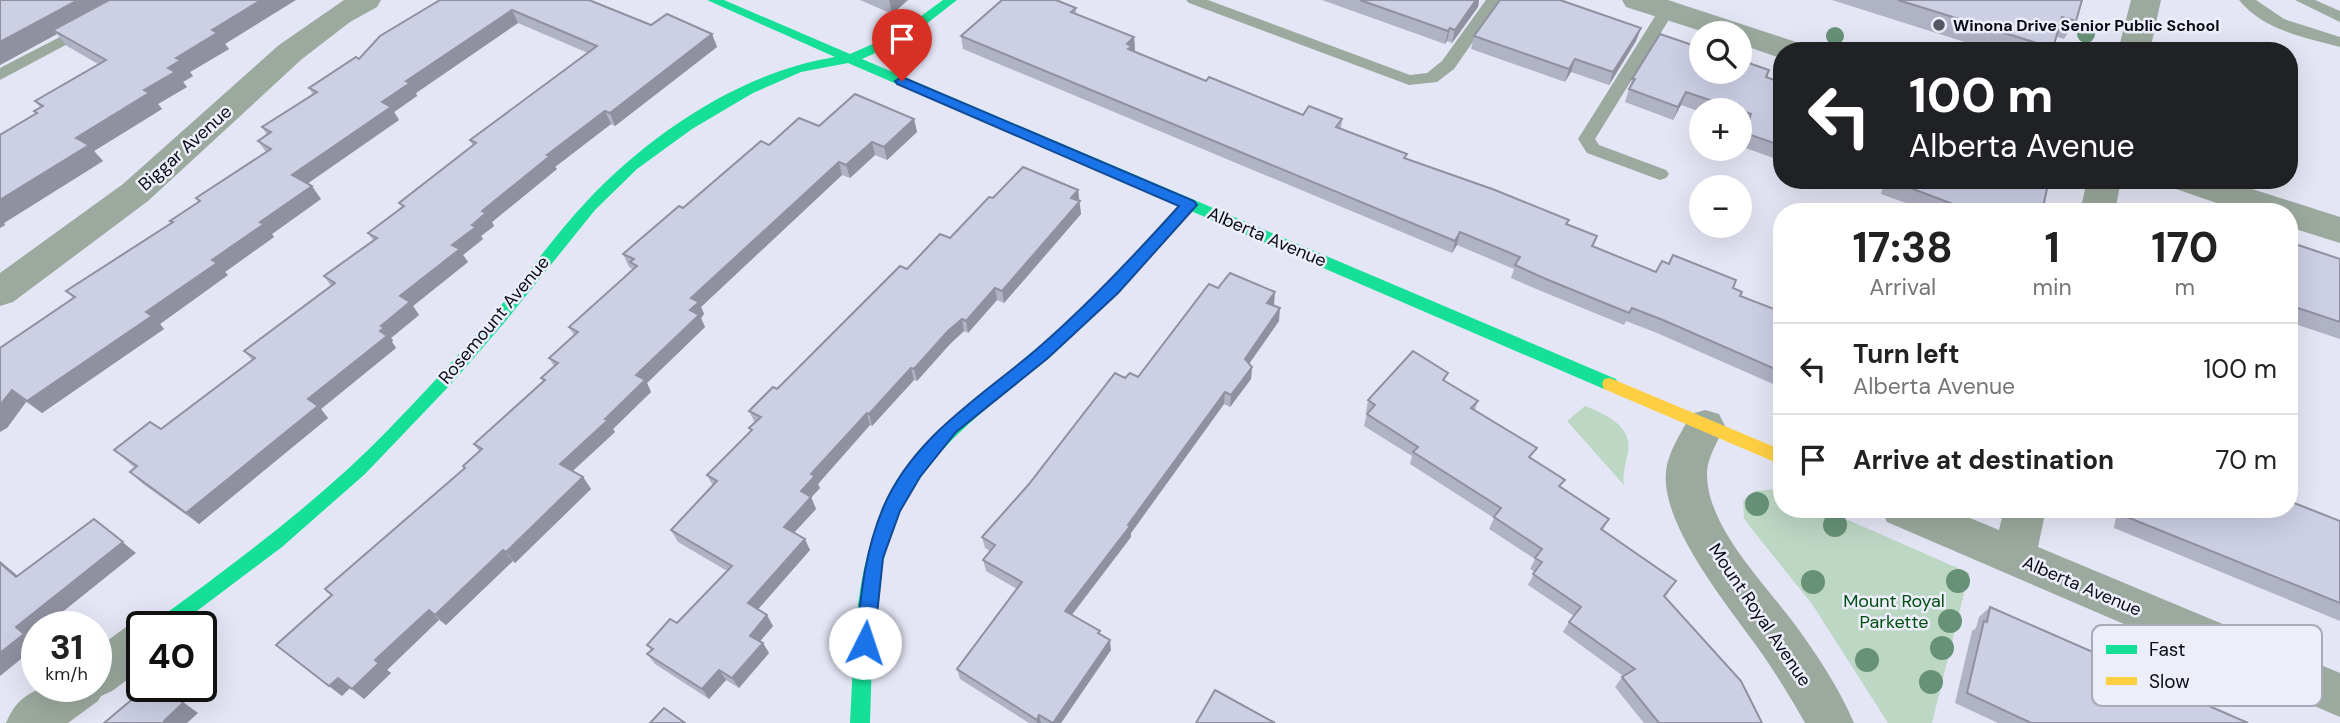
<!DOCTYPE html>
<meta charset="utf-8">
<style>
body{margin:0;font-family:"DM Sans",sans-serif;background:#f6f6f6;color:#222;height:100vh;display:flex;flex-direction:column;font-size:26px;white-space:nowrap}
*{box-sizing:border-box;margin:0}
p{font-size:23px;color:#767676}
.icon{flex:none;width:38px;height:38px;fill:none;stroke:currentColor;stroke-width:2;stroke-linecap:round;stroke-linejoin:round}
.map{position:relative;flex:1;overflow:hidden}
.panel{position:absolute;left:1773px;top:203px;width:525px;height:315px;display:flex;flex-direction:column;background:#fff;border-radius:28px;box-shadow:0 7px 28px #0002}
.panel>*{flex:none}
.top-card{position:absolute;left:1773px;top:42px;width:525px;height:147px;border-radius:28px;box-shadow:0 7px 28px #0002;background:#202124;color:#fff;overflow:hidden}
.fabs{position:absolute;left:1689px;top:21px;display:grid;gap:14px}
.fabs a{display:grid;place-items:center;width:63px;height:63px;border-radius:50%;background:#fff;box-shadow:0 7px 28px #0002;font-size:35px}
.speed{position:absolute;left:21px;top:611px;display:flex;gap:14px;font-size:35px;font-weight:700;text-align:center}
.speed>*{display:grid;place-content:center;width:91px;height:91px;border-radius:50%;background:#fff;box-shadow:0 7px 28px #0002;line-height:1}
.speed small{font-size:18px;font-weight:400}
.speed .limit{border:4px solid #111;border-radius:10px;background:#fff;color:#111}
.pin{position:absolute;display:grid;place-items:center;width:60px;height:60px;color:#fff;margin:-72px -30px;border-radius:50% 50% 50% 0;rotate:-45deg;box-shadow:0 0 7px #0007}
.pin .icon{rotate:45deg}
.me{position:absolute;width:77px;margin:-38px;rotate:4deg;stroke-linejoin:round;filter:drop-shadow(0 0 5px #0008)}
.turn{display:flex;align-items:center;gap:24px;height:147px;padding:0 21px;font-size:32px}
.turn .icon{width:91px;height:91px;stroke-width:2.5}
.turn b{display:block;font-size:49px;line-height:60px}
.eta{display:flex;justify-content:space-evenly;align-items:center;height:119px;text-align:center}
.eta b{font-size:42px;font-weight:700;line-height:49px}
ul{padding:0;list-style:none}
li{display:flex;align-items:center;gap:21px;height:91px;padding:0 21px;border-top:2px solid #e0e0e0}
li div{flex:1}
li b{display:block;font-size:26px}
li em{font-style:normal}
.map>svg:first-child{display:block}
</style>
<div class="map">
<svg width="2340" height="723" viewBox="0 0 2340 723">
<rect width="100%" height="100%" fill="#e4e6f5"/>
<g fill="#bdd7c5">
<path d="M1585 406C1605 414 1633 426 1628 452 1626 464 1622 473 1624 485L1567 421Z"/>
<path d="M1775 489 1781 492 1782 509H1823L1969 573 1932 723H1888L1812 604 1751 528 1744 518 1743 501 1755 491Z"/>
</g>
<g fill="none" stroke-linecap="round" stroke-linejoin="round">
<g fill="#9ba99e" fill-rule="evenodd">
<path d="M1186 0H1208L1410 75 1427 73 1442 61 1486 0H1502L1454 69 1437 82 1409 85 1189 3Z"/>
<path d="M2239 0H2256L2284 19 2340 37V47C2305 38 2263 30 2239 0Z"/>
<path d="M2295 0H2315L2340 11V22Z"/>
<path d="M1667 5 1675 10 1595 139 1599 145 1666 170 1669 174 1666 178 1660 180 1587 153 1578 139 1659 10Z"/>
<path d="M85 24 93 29 90 32 0 80V68Z"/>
</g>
<g fill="#9ba99e" fill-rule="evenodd">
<path d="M344 0H381L377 7 350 22 302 59 148 201 13 302 0 306V273L123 184 279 45Z"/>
<path d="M1622 0H1668L1802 44 1806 51H1782L1780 58 1740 44V33H1707L1626 7Z"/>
<path d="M2131 0H2161L2150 51H2118Z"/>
<path d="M2087 180H2121L2115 212H2080Z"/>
<path d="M2168 180H2224L2340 217V243L2289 227V212H2243L2173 188Z"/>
<path d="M1705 410 1719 414 1725 426C1718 441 1706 459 1707 476 1708 527 1764 583 1793 622 1816 653 1839 688 1854 723H1805C1792 700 1778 677 1763 655 1733 612 1661 527 1666 473 1667 453 1682 432 1691 414Z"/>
<path d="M1881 509H1948L1999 530 2004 509H2046L2038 547 2340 673V717L1887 522Z"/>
<path d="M142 621 156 626H142V669L112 691 101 696 98 701 68 723H6C24 680 57 686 96 686V649L126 627Z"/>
</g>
<path fill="#16e098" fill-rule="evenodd" d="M707 0H724L850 54 898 33 943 0H957L907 39 862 59 1616 379 1618 384 1616 389H1604L1191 211C1148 262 1101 310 1051 354 997 402 933 443 901 510 870 575 873 653 870 723H850C854 660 853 594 874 533 904 448 976 402 1041 345 1090 301 1136 255 1180 206L848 63 801 72 753 93 692 129 637 169 595 210 504 323 452 383 365 474 282 547 177 626H154L157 620C238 561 319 501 389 429 425 392 460 354 493 315 525 278 553 237 587 201 651 133 742 72 835 57Z"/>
<path fill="#ffcf43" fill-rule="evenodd" d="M1610 378 1782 450V465L1604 389 1602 384 1604 379Z"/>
</g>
<g fill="#679278">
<circle cx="2086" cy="34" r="9"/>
<circle cx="1835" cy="36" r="9"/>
<circle cx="1757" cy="504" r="12"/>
<circle cx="1835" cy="525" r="12"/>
<circle cx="1958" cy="581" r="12"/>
<circle cx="1813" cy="582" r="12"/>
<circle cx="1950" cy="621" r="12"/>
<circle cx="1942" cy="648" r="12"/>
<circle cx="1867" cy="660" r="12"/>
<circle cx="1931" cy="682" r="12"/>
</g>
<g fill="#b0b2c5">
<path d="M0 0 225 44 229 49 190 72 193 76 183 82 187 87 158 104 162 109 94 151 103 161 4 223 5 225 0 228 36 114 34 111 40 107 35 101 98 64 67 46 57 34 0 65Z"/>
<path d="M440 0 591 1 651 25 712 34 717 47 615 126 611 124 555 167 557 169 492 222 494 226 481 236 483 239 463 255 468 262 413 306 419 315 391 338 393 340 392 342 396 348 321 409 328 418 199 524 143 484 130 472 135 468 114 450 161 429 252 360 244 351 331 286 324 276 373 240 368 233 402 207 399 203 473 146 470 140 588 53 518 23 416 93 417 96 394 112 399 120 307 184 321 199 272 234 274 237 225 272 228 275 160 324 164 329 42 413 26 402 7 428 0 348 73 298 66 291 172 223 170 221 199 202 196 198 266 152 258 141 267 135 262 127 313 94 309 88 359 59Z"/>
<path d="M860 0H908L892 14Z"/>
<path d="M1322 0H1479L1478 7 1452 43 1447 41 1445 44Z"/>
<path d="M1832 0H2082L2076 21 2064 39 2057 37 2052 51H1993Z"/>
<path d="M1076 8V14L1134 37 1135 50 1133 51 1206 81 1303 115 1342 119 1341 129 1406 158 1569 220 1567 224 1597 236 1593 247 1656 272 1733 288 1740 296 1782 312V388L1657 333 1626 321 1624 325 1541 291 1511 278 1514 269 1457 245 1452 253 963 49 961 36Z"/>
<path d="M1641 28 1636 41 1609 85 1571 72 1565 82 1471 49 1474 36Z"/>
<path d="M1766 77 1782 83V161L1740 146 1745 127 1740 125V110H1701V112L1681 105 1673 120 1625 102 1632 79Z"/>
<path d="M914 119 917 132 887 160 875 155 850 178 842 175 701 307 704 314 701 318 705 327 647 383 651 392 613 429 615 432 573 471 583 477 591 489 515 563 513 561 446 625 439 620 387 670 391 673 364 699 350 688 342 696 276 645 331 595 325 589 465 468 463 466 479 451 474 444 543 381 541 378 554 366 549 358 574 335 569 327 634 270 629 267 623 254 769 145 819 126Z"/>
<path d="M1864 180H2038L2042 212H1931L1881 194 1883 187Z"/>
<path d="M1078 190 1081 214 1004 303 997 300 968 333 964 331 950 344 917 381 914 380 872 426 870 425 818 484 820 488 811 497 816 509 794 533 810 550 758 609 773 626 760 641 769 653 739 688 726 680 709 699 655 664 647 654 651 650 647 645 677 623 727 571 678 542 671 530 713 486 707 475 751 431 749 428 755 423 749 411 777 389 907 269 950 238 993 198Z"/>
<path d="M2289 242 2340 259V339L2289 322Z"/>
<path d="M1218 288 1274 305 1279 321 1249 364 1252 367 1251 379 1230 407 1224 404 1131 533V537L1072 615 1100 635 1111 650 1061 723H1029L960 679 957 669 1017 589 986 571 983 560 990 551 985 548 982 537 1125 378 1138 377Z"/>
<path d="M1446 382 1478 401 1475 410 1532 459 1561 488 1609 519 1603 530 1669 592 1665 597 1762 723H1644L1615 687 1623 676 1563 632 1569 622 1574 616 1528 585 1535 572 1530 569 1535 559 1489 529 1494 518 1410 464 1412 456 1364 426 1367 413 1366 412 1368 400Z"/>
<path d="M2108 509H2289L2340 521V621L2114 528 2116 517 2107 513Z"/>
<path d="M1990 607 2101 659 2248 723H1998L1955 703 1972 631 1976 628 1979 617Z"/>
</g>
<g fill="#9091a0">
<path d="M78 0H119L53 30 57 34 0 65V42Z"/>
<path d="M261 0H296L225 44 229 49 190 72 193 76 183 82 187 87 158 104 162 109 94 151 103 161 4 223 5 225 0 228V200L76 138 144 90 176 58 212 30Z"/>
<path d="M889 0H908L892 14Z"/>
<path d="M1476 0H1479L1478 7 1452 43 1455 30Z"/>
<path d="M512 10 518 23 416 93 417 96 394 112 399 120 301 188 292 175 406 81Z"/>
<path d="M1450 28 1447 41 1445 44 1448 31Z"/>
<path d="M1641 28 1636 41 1609 85 1613 72Z"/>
<path d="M712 34 717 47 615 126 610 113Z"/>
<path d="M1134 37 1135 50 1132 53V59L1127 44Z"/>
<path d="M1575 59 1571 72 1565 82 1569 69Z"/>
<path d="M1686 92 1681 105 1673 120 1678 107Z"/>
<path d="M605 111 611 124 555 167 557 169 492 222 494 226 481 236 483 239 463 255 468 262 413 306 419 315 391 338 393 340 392 342 396 348 321 409 328 418 199 524 186 513 380 331 381 326 400 296 472 225 482 211 547 155Z"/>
<path d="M914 119 917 132 887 160 884 147Z"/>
<path d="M872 142 875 155 850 178 846 165Z"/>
<path d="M839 162 842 175 701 307 704 314 701 318 705 327 647 383 651 392 613 429 615 432 568 475 560 464 605 419 636 375 690 310 691 298Z"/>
<path d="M312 186 321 199 272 234 274 237 225 272 228 275 160 324 164 329 42 413 27 401 146 312 260 222Z"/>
<path d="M1078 190 1081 214 1004 303 1002 291 1071 198Z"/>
<path d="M1460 232 1457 245 1452 253 1455 241Z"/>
<path d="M995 288 997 300 968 333 966 321Z"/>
<path d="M1275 292 1274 305 1266 315 1267 303Z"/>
<path d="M1280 308 1279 321 1244 371 1245 359Z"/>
<path d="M962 319 964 331 950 344 917 381 914 369 948 331Z"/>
<path d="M1252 367 1251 379 1230 407 1231 395Z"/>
<path d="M911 368 914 380 872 426 869 414Z"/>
<path d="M12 390 26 402 7 428 0 432V405Z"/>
<path d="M1225 392 1224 404 1131 533V537L1066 622 1065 611Z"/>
<path d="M867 413 870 425 818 484 820 488 806 503 801 491 811 474Z"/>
<path d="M583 477 591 489 515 563 506 552Z"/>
<path d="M811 497 816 509 789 538 784 527Z"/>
<path d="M94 519 136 553 45 626H37V634L32 637 37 641V646L0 676V653L16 627Z"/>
<path d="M805 539 810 550 754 614 748 603Z"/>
<path d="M503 550 513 561 446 625 435 615Z"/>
<path d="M0 561 31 587 16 577 0 563Z"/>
<path d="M429 610 439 620 387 670 391 673 364 699 352 689 375 660Z"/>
<path d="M767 615 773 626 756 646 750 636Z"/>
<path d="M1110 640 1111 650 1061 723H1053Z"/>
<path d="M763 643 769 653 739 688 732 678Z"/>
<path d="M719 670 726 680 709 699 702 689Z"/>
<path d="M338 678 350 688 342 696 329 686Z"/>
<path d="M160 686 168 691 198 713 187 723H166L164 721Z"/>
<path d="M1039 715 1041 723H1037V720Z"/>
</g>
<g fill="#cdcfe5" stroke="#9091a0" stroke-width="2">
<path d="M0 0H78L0 42Z"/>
<path d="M109 0H261L212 30 217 33 176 58 181 60 168 68 175 72 144 90 149 93 76 138 89 145 0 200V135L37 113 34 111 43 106 35 101 106 60 53 30Z"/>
<path d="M440 0H589L651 25 667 14 712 34 610 113 605 111 547 155 550 156 482 211 486 213 472 225 476 227 452 245 460 249 400 296 410 302 381 326 384 328 380 331 387 336 308 399 318 406 186 513 130 472 137 466 114 450 150 422 161 429 255 358 244 351 335 283 324 276 377 238 368 233 404 206 399 203 476 143 470 140 597 46 512 10 406 81 410 83 382 102 391 107 292 175 312 186 260 222 264 224 212 260 217 263 146 312 152 316 27 401 12 390 0 405V348L75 297 66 291 173 222 170 221 200 201 196 198 271 149 258 141 271 132 262 127 317 92 309 88 356 57 359 59 380 36Z"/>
<path d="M1002 0H1056L1076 8 1071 12 1134 37 1127 44 1132 46 1128 49 1206 81 1209 77 1303 115 1309 106 1342 119 1336 127 1407 154 1404 158 1495 190 1569 220 1566 224 1597 236 1592 246 1656 272 1662 261 1669 264 1673 255 1736 280 1733 288 1742 292 1740 296 1782 312V372L1663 320 1632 308 1629 313 1546 279 1515 265 1520 257 1460 232 1455 241 961 36Z"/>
<path d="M1360 0H1476L1455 30 1450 28 1448 31Z"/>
<path d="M1500 0H1560L1641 28 1613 72 1575 59 1569 69 1474 36Z"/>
<path d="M1898 0H2082L2076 21 2062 17 2053 48Z"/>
<path d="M1660 34 1701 48V72H1740V60L1769 70 1766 77 1782 83V146L1745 133 1751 114 1686 92 1678 107 1629 89 1635 79H1632Z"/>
<path d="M855 94 914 119 884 147 872 142 846 165 839 162 691 298 699 302 690 310 699 315 636 375 645 380 605 419 608 420 560 464 583 477 506 552 503 550 435 615 429 610 375 660 379 663 352 689 338 678 329 686 276 645 332 595 325 589 465 468 463 466 482 449 474 444 545 380 541 378 558 363 549 358 578 332 569 327 637 266 630 262 634 259 623 254 679 206 683 208 761 141 769 145 799 118 819 126Z"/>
<path d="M1023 167 1078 190 1071 198 1080 201 1002 291 995 288 966 321 962 319 948 331 914 369 911 368 869 414 867 413 811 474 815 476 801 491 811 497 784 527 805 539 748 603 767 615 750 636 763 643 732 678 719 670 702 689 647 654 653 649 647 645 670 619 677 623 732 566 671 530 717 481 707 475 752 430 749 428 761 417 749 411 773 387 777 389 900 266 907 269 940 234 950 238 989 197 993 198Z"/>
<path d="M1889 180H2038L2048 184 2042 212H1959L1961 207Z"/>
<path d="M2289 242 2340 259V322L2289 305Z"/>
<path d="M1230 273 1275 292 1267 303 1280 308 1245 359 1252 367 1231 395 1225 392 1128 525 1130 526 1065 611 1100 631 1098 633 1110 640 1053 723 1039 715 1037 720 957 669 1022 582 983 560 995 545 982 537 1029 484 1115 373 1125 378 1130 373 1138 377 1209 284 1218 288Z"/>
<path d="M1413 351 1448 373 1443 380 1478 401 1471 408 1537 448 1529 457 1565 480 1559 486 1609 519 1601 529 1676 581 1664 596 1741 681 1762 723H1659L1622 677 1635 669 1569 622 1581 607 1533 574 1542 562 1535 558 1542 549 1494 517 1501 508 1413 452 1418 447 1367 414 1375 405 1368 400Z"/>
<path d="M2289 501 2340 521V603L2127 517 2128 509H2289Z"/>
<path d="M94 519 123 542 16 627 24 634 0 653V563L16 577Z"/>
<path d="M1990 607 2102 656 2101 659 2248 723H2031L1967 693 1984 621 1987 622Z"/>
<path d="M148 686H160L183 703 164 721 166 723H104Z"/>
<path d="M1215 690 1275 723H1196Z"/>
<path d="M664 708 685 723H650Z"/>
</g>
<path fill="#1a73e8" stroke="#114b97" stroke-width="2" d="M902 77 1194 201 1197 205 1118 293 1048 358 956 432 920 477 900 511 883 558 874 643 871 649 865 652 858 649 856 643C861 595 864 554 883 508 913 437 981 397 1037 349 1088 305 1134 256 1179 206L897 84 895 81Z"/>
<circle fill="#575863" stroke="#eceefa" stroke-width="2.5" cx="1939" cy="25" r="7"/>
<g text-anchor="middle" stroke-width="5" stroke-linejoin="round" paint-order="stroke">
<g font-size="16" font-weight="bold" fill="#0b0c15" stroke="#eceefa" text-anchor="start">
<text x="1953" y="31">Winona Drive Senior Public School</text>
</g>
<g font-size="18" fill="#0b0c15" stroke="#eceefa">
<text transform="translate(185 148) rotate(-42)" y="6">Biggar Avenue</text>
<text transform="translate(1267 237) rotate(23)" y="6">Alberta Avenue</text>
<text transform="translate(494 320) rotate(-50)" y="6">Rosemount Avenue</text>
<text transform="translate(2082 586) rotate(23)" y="6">Alberta Avenue</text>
<text transform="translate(1760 615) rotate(56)" y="6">Mount Royal Avenue</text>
</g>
<g font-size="18" fill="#004e11" stroke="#eceefa">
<text x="1894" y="607">Mount Royal<tspan x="1894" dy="21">Parkette</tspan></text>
</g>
</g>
<rect x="2092" y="625" width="230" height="81" rx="10" fill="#eceefa" stroke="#a8aab5" stroke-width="2"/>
<rect x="2106" y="645" width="31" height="9" fill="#16e098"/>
<rect x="2106" y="677" width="31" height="8" fill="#ffcf43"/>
<g font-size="19" fill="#0b0c15">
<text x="2149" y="656">Fast</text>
<text x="2149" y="688">Slow</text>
</g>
</svg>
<div class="fabs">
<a><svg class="icon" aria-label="search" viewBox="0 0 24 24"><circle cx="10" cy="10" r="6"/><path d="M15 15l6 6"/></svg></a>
<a>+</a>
<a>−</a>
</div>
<div class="speed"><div>31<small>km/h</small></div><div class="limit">40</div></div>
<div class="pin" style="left:902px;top:81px;background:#d93025"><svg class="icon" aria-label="arrive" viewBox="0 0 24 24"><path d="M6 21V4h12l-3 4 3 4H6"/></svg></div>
<svg class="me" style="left:865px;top:643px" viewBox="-20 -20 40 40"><circle r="19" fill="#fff"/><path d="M0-13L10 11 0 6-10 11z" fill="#1a73e8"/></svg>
<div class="top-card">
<div class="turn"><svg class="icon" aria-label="left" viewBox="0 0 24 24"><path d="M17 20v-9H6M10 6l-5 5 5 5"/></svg><div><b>100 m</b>Alberta Avenue</div></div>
</div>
<section class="panel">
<div class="eta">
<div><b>17:38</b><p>Arrival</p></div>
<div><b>1</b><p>min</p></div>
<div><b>170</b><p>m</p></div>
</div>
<ul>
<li><svg class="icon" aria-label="left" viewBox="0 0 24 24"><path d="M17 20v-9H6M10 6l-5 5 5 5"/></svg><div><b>Turn left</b><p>Alberta Avenue</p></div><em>100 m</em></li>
<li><svg class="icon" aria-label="arrive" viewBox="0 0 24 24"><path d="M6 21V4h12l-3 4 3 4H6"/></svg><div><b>Arrive at destination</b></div><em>70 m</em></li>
</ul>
</section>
</div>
